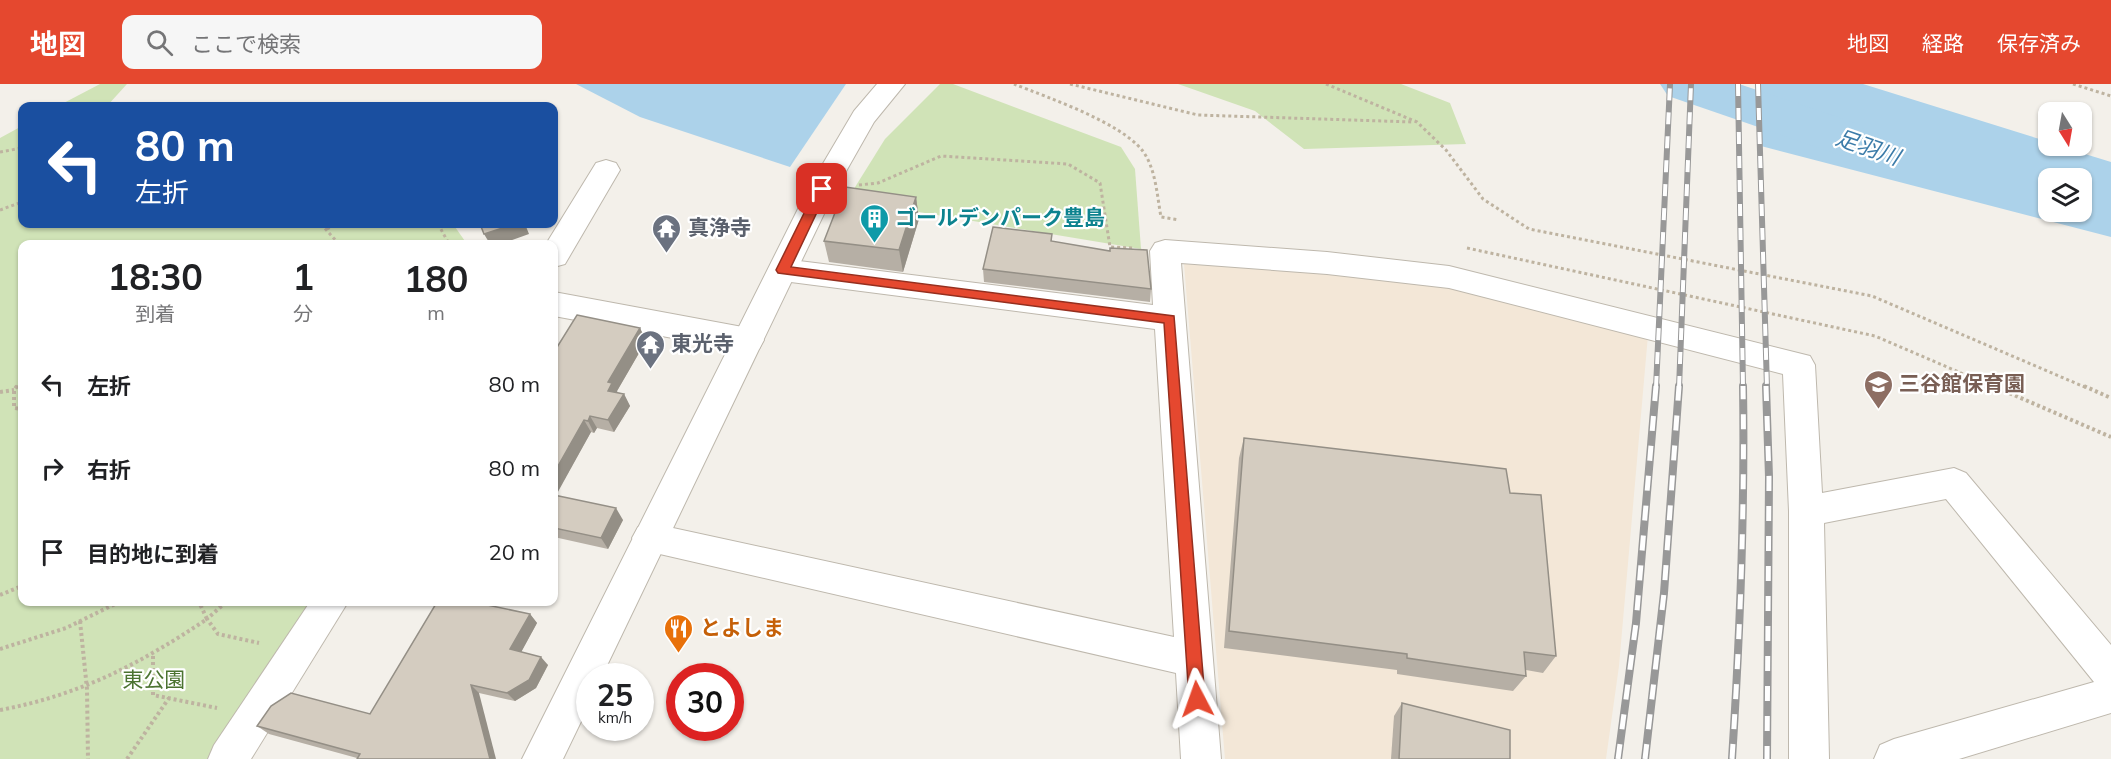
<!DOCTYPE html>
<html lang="ja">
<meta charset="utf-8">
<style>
body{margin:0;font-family:Mulish,"Noto Sans JP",sans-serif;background:#f6f6f6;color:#202124;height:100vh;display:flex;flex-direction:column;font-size:22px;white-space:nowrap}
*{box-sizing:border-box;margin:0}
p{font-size:20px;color:#757577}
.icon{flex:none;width:33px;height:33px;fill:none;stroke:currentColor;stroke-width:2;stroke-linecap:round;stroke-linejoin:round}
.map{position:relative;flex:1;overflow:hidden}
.details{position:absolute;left:18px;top:156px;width:540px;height:366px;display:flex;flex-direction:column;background:#fff;border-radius:12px;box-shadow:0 2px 4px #0004}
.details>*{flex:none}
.banner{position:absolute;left:18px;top:18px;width:540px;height:126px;border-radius:12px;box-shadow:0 2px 4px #0004;background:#1a4fa0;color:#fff;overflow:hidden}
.needle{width:39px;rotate:169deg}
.tools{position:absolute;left:2038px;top:18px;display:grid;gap:12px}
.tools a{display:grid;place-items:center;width:54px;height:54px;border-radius:12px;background:#fff;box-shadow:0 2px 4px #0004;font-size:30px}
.speed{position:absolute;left:576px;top:579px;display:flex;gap:12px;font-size:30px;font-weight:700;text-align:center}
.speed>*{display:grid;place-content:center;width:78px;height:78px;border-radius:50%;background:#fff;box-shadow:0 2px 4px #0004;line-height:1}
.speed small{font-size:15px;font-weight:400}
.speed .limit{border:9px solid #d22;background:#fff;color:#111}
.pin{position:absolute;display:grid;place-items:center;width:51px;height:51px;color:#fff;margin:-26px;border-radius:12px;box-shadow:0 3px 9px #0006}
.me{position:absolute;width:66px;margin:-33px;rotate:356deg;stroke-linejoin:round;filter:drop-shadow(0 0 4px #0008)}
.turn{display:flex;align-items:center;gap:21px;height:126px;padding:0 18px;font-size:27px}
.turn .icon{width:78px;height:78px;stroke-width:2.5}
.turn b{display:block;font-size:42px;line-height:51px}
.eta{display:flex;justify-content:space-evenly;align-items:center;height:102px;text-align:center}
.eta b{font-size:36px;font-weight:700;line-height:42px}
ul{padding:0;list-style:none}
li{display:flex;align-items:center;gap:18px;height:84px;padding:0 18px}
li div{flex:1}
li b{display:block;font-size:22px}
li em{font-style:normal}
header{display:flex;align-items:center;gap:36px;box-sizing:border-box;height:84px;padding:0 30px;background:#e5482f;color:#fff}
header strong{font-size:28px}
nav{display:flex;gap:33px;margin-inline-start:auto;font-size:21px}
.search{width:420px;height:54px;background:#f6f6f6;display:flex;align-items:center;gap:15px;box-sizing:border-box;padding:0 21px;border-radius:12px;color:#757577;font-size:22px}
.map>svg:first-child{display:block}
</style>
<header>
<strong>地図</strong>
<div class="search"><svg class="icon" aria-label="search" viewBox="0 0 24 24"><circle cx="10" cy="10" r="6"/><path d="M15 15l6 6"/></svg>ここで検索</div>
<nav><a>地図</a><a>経路</a><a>保存済み</a></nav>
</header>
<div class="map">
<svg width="2111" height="675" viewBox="0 0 2111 675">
<rect width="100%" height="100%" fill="#f3f0ea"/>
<path fill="#f3e7d7" d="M1184 180 1325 189 1449 202 1648 251 1619 582 1606 675H1225Z"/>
<g fill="#d0e3b7">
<path d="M100 0H127L107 22H58Z"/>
<path d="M940 0H953L1121 63 1135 85 1141 165 847 116 885 55Z"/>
<path d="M1178 0H1401L1450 19 1466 60 1304 65 1255 27Z"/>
<path d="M22 42V140H453L467 160H22V518H310L207 675H0V54Z"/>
</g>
<g fill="#acd2ea" fill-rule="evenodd">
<path d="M576 0H846L790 83 640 33Z"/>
<path d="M1758 0H1863L2049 58V62H2059L2111 78V153L1761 62ZM2049 94H2082V128H2049Z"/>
</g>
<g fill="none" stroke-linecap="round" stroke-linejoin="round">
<path fill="#acd2ea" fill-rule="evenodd" d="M1660 0H1739L1861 41 1869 54 1861 67 1842 72 1668 12Z"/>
<defs>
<g id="minor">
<path d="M606 76 616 79 620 86 565 180 554 183V160H546L596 79Z"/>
<path d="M1165 156 1327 168 1449 182 1810 272 1815 281 1822 409 1954 384 1966 389 2111 561V629L1959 675H1874L1880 661 1894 655 2094 598 1946 415 1824 439 1829 675H1789V427L1783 290 1449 204 1327 190 1181 179 1221 675H1181L1176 589 638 465 632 454 638 443 650 439 1174 553 1155 245 783 197 772 194 768 186 772 178 783 175 1153 221 1150 167 1155 159Z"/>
<path d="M554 208 748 244 759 247 764 256 759 265 748 268 554 232Z"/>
<path d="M310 518H348L251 675H208L214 661Z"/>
</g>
<path id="tertiary" d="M877 0H905L874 38 836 105 602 592H590V619L563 675H522L808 105 854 27Z"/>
</defs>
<use href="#minor" stroke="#beb8ad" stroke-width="2"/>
<use href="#tertiary" stroke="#beb8ad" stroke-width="2"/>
<g stroke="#beb3a0" stroke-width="3" stroke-dasharray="3 3" stroke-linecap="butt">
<path d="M1014 0C1049 14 1119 38 1142 66 1156 84 1157 112 1161 133L1179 136"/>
<path d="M1070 0 1198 31 1413 38"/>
<path d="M1326 0 1417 38 1446 66 1483 115 1529 145 1872 212 2087 304"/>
<path d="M2073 0 2111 12"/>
<path d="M0 68 22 64"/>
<path d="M859 101 878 99 941 72 1068 80 1100 99 1110 163 1134 164"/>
<path d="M0 126 22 118"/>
<path d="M321 140 339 160"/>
<path d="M438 140 448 158 456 160"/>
<path d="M327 145 337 140"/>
<path d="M1467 164 1875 252 1996 304"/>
<path d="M16 304 22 297"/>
</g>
<g stroke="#beb3a0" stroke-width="4" stroke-dasharray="3 3" stroke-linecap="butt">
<path d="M17 302 14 306V324L22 325"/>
<path d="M1993 302 2111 353"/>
<path d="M2084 302 2111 314"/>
<path d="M0 308 14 306"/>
<path d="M0 511 22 502"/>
<path d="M226 518 207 535 218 550 259 559"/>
<path d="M80 537 87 605 88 675"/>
<path d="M0 565 66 544 119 518"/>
<path d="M153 572V611L217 624"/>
<path d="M0 626C80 611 140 580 207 535L199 518"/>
<path d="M127 675 169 614"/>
</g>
<use href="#minor" fill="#fff" fill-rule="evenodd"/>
<use href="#tertiary" fill="#fff" fill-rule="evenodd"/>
<defs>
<g id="rail-far1">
<path d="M1738 0 1743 304"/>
<path d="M1758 0 1767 304"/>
<path d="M1656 304 1670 0"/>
<path d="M1679 304 1691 0"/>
</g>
<g id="rail">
<path d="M1766 302 1769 393 1767 675"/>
<path d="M1618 675 1636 539 1656 302"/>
<path d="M1645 675 1664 509 1679 302"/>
<path d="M1732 675C1740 551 1745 427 1743 302"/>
</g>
</defs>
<use href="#rail-far1" stroke="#989898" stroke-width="6"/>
<use href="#rail" stroke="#989898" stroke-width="8"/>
<use href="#rail-far1" stroke="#fff" stroke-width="4" stroke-dasharray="12" stroke-linecap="butt"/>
<use href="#rail" stroke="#fff" stroke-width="5" stroke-dasharray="15" stroke-linecap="butt"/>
</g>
<g fill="#b6afa5">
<path d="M916 113 919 135 903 188 829 178 824 157Z"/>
<path d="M1052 150V157L1151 205 1150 218 984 198 983 185Z"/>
<path d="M640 244 646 257 617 307V308L624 310 630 322 614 348 597 344 594 349 591 348 555 412 623 436 608 465 554 453V268Z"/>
<path d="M1244 354 1510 409 1556 572 1543 589 1526 586V592L1513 607 1397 590V586L1224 564 1239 374Z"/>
<path d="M530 530 537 539 521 568 548 581 536 604 515 617 479 609 357 674 269 650 257 642 370 630Z"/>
<path d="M1402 619 1510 675H1391L1394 632Z"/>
</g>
<g fill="#948f86">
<path d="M916 113 919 135 903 188 899 166Z"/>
<path d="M515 140H525L529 150 501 160H490L484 150Z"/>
<path d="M640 244 646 257 617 307 619 311 608 307V298Z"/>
<path d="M624 310 630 322 614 348 608 336Z"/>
<path d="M590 332 597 344 594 349 588 337Z"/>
<path d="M584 336 591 348 554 415V389Z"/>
<path d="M616 424 623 436 608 465 601 454Z"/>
<path d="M530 530 537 539 518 574 510 565Z"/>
<path d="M541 573 548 581 536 604 515 617 507 609Z"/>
<path d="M471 601 479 609 496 675H490Z"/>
</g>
<g fill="#d4ccc0" stroke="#948f86" stroke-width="1.5">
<path d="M845 103 916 113 899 166 824 157Z"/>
<path d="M480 140H515L484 150Z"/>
<path d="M993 143 1052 150 1051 157 1110 167V164L1147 166 1151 205 983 185Z"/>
<path d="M577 231 640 244 608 298 612 299 608 307 624 310 608 336 590 332 588 337 584 336 554 389V268Z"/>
<path d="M1244 354 1506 385 1510 409 1541 411 1556 572 1524 568 1526 592 1407 574V570L1229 547Z"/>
<path d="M554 411 616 424 601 454 554 444Z"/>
<path d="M437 518H473L530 530 510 565 541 573 529 596 507 609 471 601 490 675H357L360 670 257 642 271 622 291 609 370 630Z"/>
<path d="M1402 619 1510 646V675H1399Z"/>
</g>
<path fill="#e5482f" stroke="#952f1f" stroke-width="1.5" d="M822 101 828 105 791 183 1174 232 1205 615 1202 620 1197 623 1191 620 1189 615 1164 239 778 189 776 186 816 105Z"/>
<defs>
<symbol id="building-pin" viewBox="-11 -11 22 30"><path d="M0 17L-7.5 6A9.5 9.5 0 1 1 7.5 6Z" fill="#0f9aa8" stroke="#fff"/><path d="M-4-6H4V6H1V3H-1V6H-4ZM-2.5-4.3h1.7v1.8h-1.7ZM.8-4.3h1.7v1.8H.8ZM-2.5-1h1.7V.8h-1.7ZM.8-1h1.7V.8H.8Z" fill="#fff"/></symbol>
<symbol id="temple-pin" viewBox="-11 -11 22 30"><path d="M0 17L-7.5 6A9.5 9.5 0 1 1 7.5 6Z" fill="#6b7280" stroke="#fff"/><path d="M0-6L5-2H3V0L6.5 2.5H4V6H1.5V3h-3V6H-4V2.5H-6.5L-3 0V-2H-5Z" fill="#fff"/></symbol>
<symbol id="school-pin" viewBox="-11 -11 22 30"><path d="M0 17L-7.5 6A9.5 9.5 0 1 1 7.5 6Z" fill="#8d6e63" stroke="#fff"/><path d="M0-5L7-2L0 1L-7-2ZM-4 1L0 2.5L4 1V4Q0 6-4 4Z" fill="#fff"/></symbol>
<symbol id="restaurant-pin" viewBox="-11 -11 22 30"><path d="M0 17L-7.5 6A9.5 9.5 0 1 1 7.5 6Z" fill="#e8710a" stroke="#fff"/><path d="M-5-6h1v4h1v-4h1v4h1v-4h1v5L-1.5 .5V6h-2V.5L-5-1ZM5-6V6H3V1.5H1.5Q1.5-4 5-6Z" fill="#fff"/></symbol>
</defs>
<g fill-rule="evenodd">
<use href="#building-pin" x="858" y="118" width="33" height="45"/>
<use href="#temple-pin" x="650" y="128" width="33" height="45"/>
<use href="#temple-pin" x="634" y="244" width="33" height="45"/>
<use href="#school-pin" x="1862" y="284" width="33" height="45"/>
<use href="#restaurant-pin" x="662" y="528" width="33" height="45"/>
</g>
<g text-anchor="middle" stroke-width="4.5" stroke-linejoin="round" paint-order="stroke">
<g font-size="21" font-weight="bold" fill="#0d838f" stroke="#fff" text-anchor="start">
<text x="895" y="141">ゴールデンパーク豊島</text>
</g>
<g font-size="21" font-weight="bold" fill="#5b616d" stroke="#fff" text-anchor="start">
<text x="688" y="151">真浄寺</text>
<text x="671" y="267">東光寺</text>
</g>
<g font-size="21" font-weight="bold" fill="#785e54" stroke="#fff" text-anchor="start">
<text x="1899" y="307">三谷館保育園</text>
</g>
<g font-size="21" font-weight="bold" fill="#c56008" stroke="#fff" text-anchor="start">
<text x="700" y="551">とよしま</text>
</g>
<g font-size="21" fill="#4b7331" stroke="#fff">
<text x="154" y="603">東公園</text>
</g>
<g font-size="22" font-style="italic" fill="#3c7ca9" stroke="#fff">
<text transform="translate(1868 63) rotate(19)" y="8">足羽川</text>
</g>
</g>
</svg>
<div class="tools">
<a><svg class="needle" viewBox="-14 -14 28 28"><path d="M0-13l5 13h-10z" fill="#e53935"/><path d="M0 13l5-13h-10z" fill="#757577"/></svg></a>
<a><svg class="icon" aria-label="layers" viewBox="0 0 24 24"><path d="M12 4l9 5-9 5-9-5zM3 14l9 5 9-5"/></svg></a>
</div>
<div class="speed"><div>25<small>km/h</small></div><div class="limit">30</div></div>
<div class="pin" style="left:822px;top:105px;background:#d93025"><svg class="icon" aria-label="arrive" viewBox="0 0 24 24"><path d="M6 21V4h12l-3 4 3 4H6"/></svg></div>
<svg class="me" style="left:1197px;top:615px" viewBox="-20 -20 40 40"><path d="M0-17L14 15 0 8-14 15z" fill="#e5482f" stroke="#fff" stroke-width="4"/></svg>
<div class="banner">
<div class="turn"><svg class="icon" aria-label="left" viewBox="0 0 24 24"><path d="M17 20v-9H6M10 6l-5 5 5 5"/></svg><div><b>80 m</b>左折</div></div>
</div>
<section class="details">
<div class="eta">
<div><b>18:30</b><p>到着</p></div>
<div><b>1</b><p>分</p></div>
<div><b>180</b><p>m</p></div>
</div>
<ul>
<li><svg class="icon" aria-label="left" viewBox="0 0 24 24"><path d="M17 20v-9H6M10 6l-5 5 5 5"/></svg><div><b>左折</b></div><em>80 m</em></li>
<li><svg class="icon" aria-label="right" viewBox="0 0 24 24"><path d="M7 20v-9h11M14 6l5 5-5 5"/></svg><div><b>右折</b></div><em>80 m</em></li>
<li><svg class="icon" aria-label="arrive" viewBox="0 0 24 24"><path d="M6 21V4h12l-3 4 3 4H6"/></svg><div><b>目的地に到着</b></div><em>20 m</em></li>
</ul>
</section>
</div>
